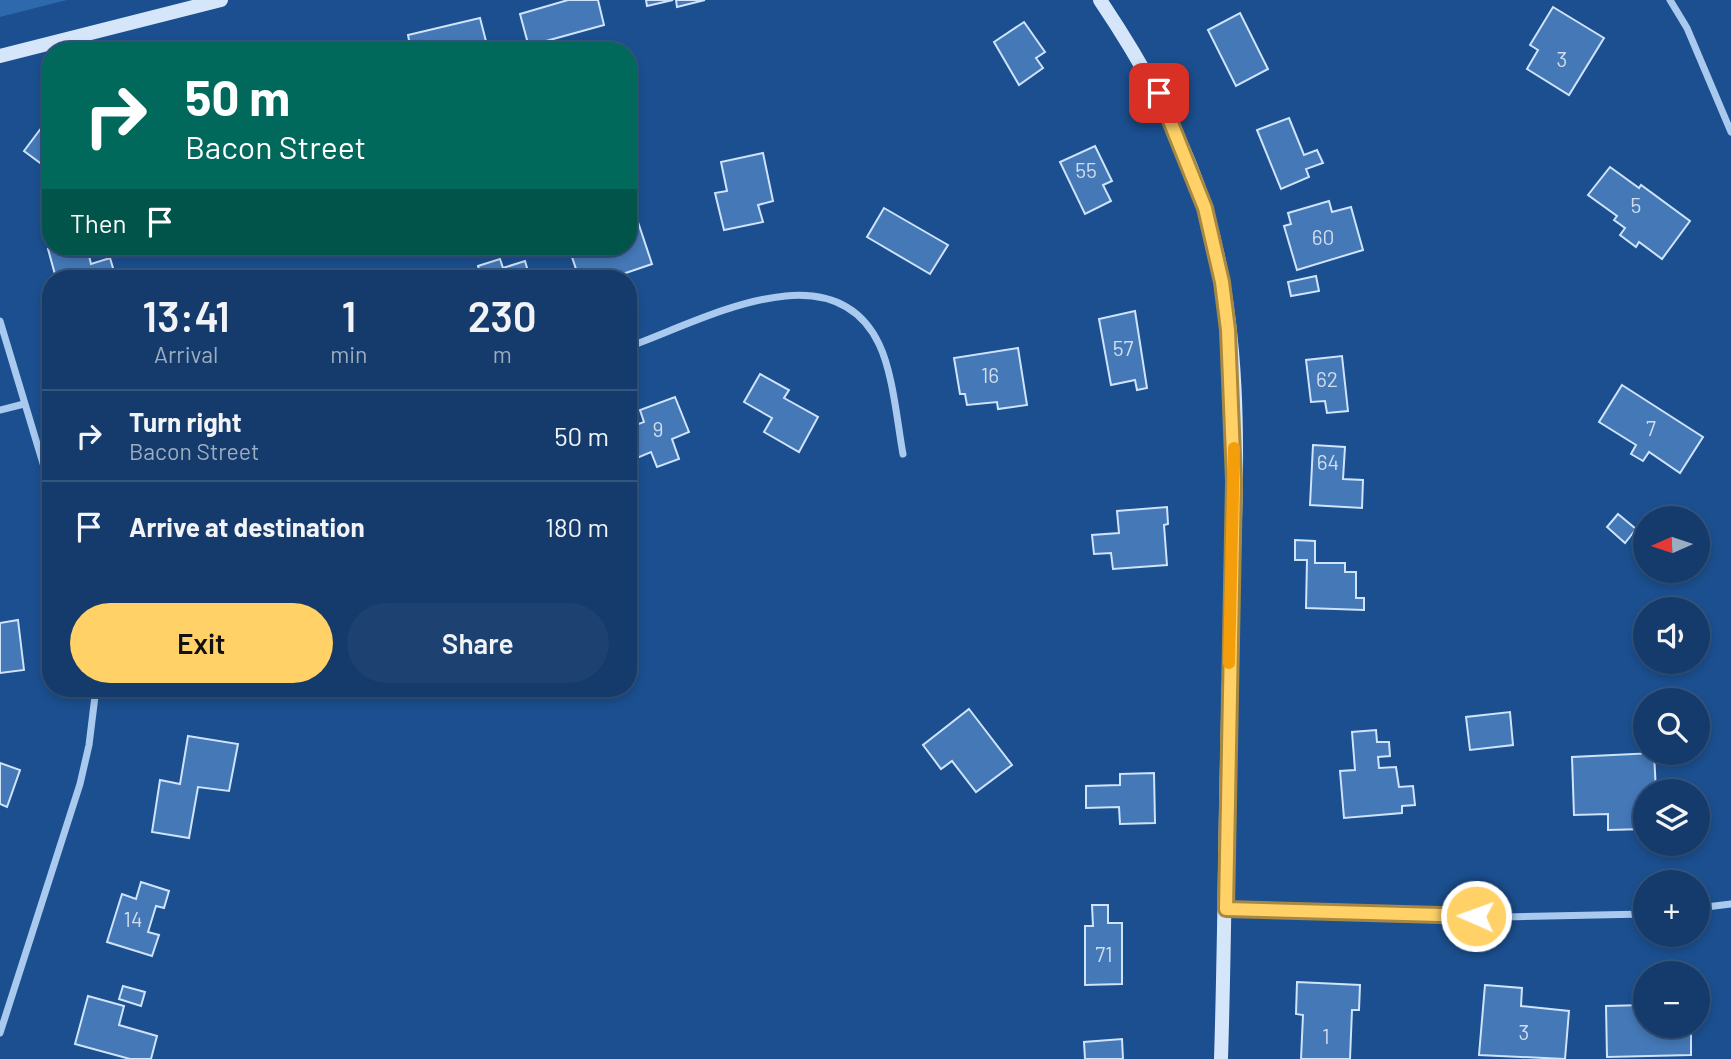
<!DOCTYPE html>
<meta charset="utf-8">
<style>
body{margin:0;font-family:Barlow,sans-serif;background:#1d4271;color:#f1f3f6;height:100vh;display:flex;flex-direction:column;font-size:26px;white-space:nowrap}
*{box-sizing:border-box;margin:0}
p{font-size:23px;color:#9dadc1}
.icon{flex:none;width:38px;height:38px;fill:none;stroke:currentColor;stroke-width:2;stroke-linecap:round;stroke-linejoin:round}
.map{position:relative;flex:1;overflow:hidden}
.details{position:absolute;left:42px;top:270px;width:595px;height:427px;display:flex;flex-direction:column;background:#143b6b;border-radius:28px;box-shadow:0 4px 10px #0003,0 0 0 2px #33557e}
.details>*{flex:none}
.hud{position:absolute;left:42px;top:42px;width:595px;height:214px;border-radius:28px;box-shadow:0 4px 10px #0003,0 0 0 2px #33557e;background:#00695c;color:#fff;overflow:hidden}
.needle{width:46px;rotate:267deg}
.fabs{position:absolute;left:1633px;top:506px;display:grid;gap:14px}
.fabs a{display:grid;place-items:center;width:77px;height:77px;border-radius:50%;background:#143b6b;box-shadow:0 4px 10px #0003,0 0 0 2px #33557e;font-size:35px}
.pin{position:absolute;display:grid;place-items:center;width:60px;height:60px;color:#fff;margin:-30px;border-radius:14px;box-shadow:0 4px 10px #0006}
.me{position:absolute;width:77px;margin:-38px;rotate:272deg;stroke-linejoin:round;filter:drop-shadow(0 0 5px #0008)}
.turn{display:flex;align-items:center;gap:24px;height:147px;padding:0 28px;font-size:32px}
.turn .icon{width:91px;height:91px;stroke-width:2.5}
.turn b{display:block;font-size:49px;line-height:60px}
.then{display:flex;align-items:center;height:66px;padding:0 28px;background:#0003;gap:14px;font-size:26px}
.eta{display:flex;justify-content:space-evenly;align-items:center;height:119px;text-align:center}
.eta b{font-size:42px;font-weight:600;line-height:49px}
.primary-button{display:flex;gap:14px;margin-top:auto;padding:14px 28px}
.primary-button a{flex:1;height:80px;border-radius:42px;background:#ffd166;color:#111;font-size:28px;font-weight:600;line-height:80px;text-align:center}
.primary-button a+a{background:#1d4271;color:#f1f3f6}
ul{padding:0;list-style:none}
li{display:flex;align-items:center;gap:21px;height:91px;padding:0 28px;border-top:2px solid #33557e}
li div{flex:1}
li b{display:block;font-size:26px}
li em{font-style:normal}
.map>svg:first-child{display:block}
</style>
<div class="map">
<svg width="1731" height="1059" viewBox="0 0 1731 1059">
<rect width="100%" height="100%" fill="#1b4f8f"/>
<path fill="#2e69ad" d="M0 0H67L0 17Z"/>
<g fill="#4478b7" stroke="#cfe3fa" stroke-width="2">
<path d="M568 0H598L604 25 546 41 548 47 530 51 520 14Z"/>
<path d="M646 0H673L647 6Z"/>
<path d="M676 0H705L677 7Z"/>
<path d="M1553 7 1604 38 1569 95 1527 69 1538 50 1530 45Z"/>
<path d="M1240 13 1268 69 1236 86 1208 30Z"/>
<path d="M480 18 488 49 411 51 408 35Z"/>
<path d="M1024 22 1045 52 1036 58 1043 68 1019 85 994 42Z"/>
<path d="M51 115V171L24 151Z"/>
<path d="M1289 118 1304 155 1317 150 1323 163 1306 169 1309 177 1281 189 1257 130Z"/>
<path d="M1095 146 1112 181 1103 185 1111 201 1085 214 1060 162Z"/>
<path d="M763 153 773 201 758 205 763 222 724 230 715 193 727 191 721 162Z"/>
<path d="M1610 167 1639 188 1641 185 1690 221 1662 259 1639 242 1636 247 1620 235 1625 228 1614 220 1617 216 1588 195Z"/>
<path d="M1329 201 1332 212 1351 207 1363 250 1297 270 1284 226 1291 224 1288 213Z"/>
<path d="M632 204 652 264 611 278H579L571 254 585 250 584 247H628V205Z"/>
<path d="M884 208 948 245 930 274 867 237Z"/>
<path d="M56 247H87L91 264 110 258 116 278H56L48 249Z"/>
<path d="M500 259 503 268 525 261 530 278H472L480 274 478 266Z"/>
<path d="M1316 276 1319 291 1291 296 1288 282Z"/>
<path d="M1135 311 1147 388 1137 390 1135 380 1111 385 1099 319Z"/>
<path d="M1018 348 1027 405 998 409 997 402 967 405 965 394H960L954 358Z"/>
<path d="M1342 356 1348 411 1327 413 1325 401 1311 402 1306 360Z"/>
<path d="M760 374 789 390 784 398 818 417 799 452 764 432 772 418 744 402Z"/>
<path d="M1622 385 1703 437 1680 473 1649 452 1643 461 1631 454 1636 445 1599 422Z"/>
<path d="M675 397 689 432 672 439 679 459 657 467 651 452 637 458 628 428 644 422 640 410Z"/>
<path d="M1313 445 1345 447 1343 479 1363 480 1362 508 1310 505Z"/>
<path d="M1167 507 1168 524 1164 525 1167 565 1113 569 1111 553 1094 554 1092 535 1119 533 1117 511Z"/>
<path d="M1618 514 1636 529 1625 543 1607 527Z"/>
<path d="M1295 540 1315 541V563H1345V572H1356V598H1364V610L1306 608 1307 560H1295Z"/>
<path d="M18 620 24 670 0 673V623Z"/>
<path d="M969 709 1012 765 976 792 952 761 941 769 923 745Z"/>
<path d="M1510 712 1513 745 1470 750 1466 717Z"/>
<path d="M1376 730 1377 742H1389L1390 756 1378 757 1379 768 1396 767 1399 787 1413 786 1415 805 1402 806V813L1344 818 1340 771 1355 770 1352 732Z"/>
<path d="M188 736 238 744 229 791 198 787 189 838 152 832 160 780 180 784Z"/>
<path d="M1654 753 1656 791H1645V829L1608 830V814L1574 815 1572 757Z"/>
<path d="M0 763 20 770 7 807 0 804Z"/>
<path d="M1154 773 1155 823 1120 824 1119 807 1086 808V786L1120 785V774Z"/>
<path d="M141 882 169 891 164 908 156 906 148 932 159 935 152 956 107 942 122 894 136 899Z"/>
<path d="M1092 905H1108V923H1122V984L1085 985V926H1093Z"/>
<path d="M1297 982 1360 985 1359 1010H1352L1350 1059H1301L1303 1015 1296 1014Z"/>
<path d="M1485 985 1522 988 1521 1006 1569 1011 1565 1059 1479 1055Z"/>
<path d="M123 986 145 992 141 1006 119 999Z"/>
<path d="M88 996 124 1006 119 1025 157 1036 151 1059H130L75 1044Z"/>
<path d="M1645 1005V1026H1691V1055L1607 1057 1606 1006Z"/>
<path d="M1122 1039 1123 1059H1085L1084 1042Z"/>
</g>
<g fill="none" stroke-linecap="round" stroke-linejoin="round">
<g stroke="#a9c9ee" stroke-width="7">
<path d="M1670 0 1687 28 1731 132"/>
<path d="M0 321 51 490"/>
<path d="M628 347C700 322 832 246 879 344 893 373 897 421 903 454"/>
<path d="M0 410 24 404"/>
<path d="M1698 908 1731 904"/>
<path d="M1226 909 1504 917 1645 914"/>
<path d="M0 1033 80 784 89 745 96 688"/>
</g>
<g stroke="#d6e6fa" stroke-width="14">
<path d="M1100 0C1139 58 1173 117 1197 183 1254 340 1233 519 1229 682 1225 808 1225 933 1221 1059"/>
<path d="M0 56 221 0"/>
</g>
</g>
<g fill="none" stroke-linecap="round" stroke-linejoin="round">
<defs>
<path id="route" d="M1159 93 1205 208 1222 282 1228 330 1234 481 1226 909 1476 916"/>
</defs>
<use href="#route" stroke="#a68842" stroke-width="18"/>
<use href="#route" stroke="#ffd166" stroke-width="12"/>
<path stroke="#f59e0b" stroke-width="12" d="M1229 663 1234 448"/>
</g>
<g text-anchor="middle" stroke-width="5" stroke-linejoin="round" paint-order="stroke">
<g font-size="21" fill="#d0dded">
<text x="1562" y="67">3</text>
<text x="1086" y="178">55</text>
<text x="1636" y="213">5</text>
<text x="1323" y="245">60</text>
<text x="1123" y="356">57</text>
<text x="990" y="383">16</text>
<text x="1327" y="387">62</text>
<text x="1651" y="436">7</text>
<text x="658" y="437">9</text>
<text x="1328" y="470">64</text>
<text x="133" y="927">14</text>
<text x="1104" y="962">71</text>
<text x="1524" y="1040">3</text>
<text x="1326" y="1044">1</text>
</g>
</g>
</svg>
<div class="fabs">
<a><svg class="needle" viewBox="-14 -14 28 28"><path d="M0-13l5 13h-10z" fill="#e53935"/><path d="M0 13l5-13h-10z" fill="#9dadc1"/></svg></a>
<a><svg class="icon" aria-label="sound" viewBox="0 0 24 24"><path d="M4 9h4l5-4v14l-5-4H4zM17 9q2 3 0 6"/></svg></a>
<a><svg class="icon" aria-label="search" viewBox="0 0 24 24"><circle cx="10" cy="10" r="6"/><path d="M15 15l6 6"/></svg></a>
<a><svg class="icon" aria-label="layers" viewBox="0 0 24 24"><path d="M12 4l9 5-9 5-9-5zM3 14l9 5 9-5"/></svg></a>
<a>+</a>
<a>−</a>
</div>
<div class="pin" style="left:1159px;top:93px;background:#d93025"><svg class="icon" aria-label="arrive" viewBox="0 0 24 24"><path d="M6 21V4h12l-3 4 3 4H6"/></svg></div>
<svg class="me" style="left:1476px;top:916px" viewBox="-20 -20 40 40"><circle r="17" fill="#ffd166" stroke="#fff" stroke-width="3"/><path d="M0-11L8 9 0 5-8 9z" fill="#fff"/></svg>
<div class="hud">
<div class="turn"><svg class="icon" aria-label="right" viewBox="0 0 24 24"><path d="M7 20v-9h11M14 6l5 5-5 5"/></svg><div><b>50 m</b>Bacon Street</div></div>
<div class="then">Then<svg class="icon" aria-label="arrive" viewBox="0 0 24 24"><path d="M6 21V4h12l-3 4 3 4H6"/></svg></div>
</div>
<section class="details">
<div class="eta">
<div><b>13:41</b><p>Arrival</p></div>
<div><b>1</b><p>min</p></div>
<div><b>230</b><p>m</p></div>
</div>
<ul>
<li><svg class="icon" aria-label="right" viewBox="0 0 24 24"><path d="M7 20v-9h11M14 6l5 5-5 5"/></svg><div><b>Turn right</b><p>Bacon Street</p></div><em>50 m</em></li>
<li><svg class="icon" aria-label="arrive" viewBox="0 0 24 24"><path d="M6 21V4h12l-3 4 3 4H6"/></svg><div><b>Arrive at destination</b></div><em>180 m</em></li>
</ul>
<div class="primary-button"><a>Exit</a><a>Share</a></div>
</section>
</div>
